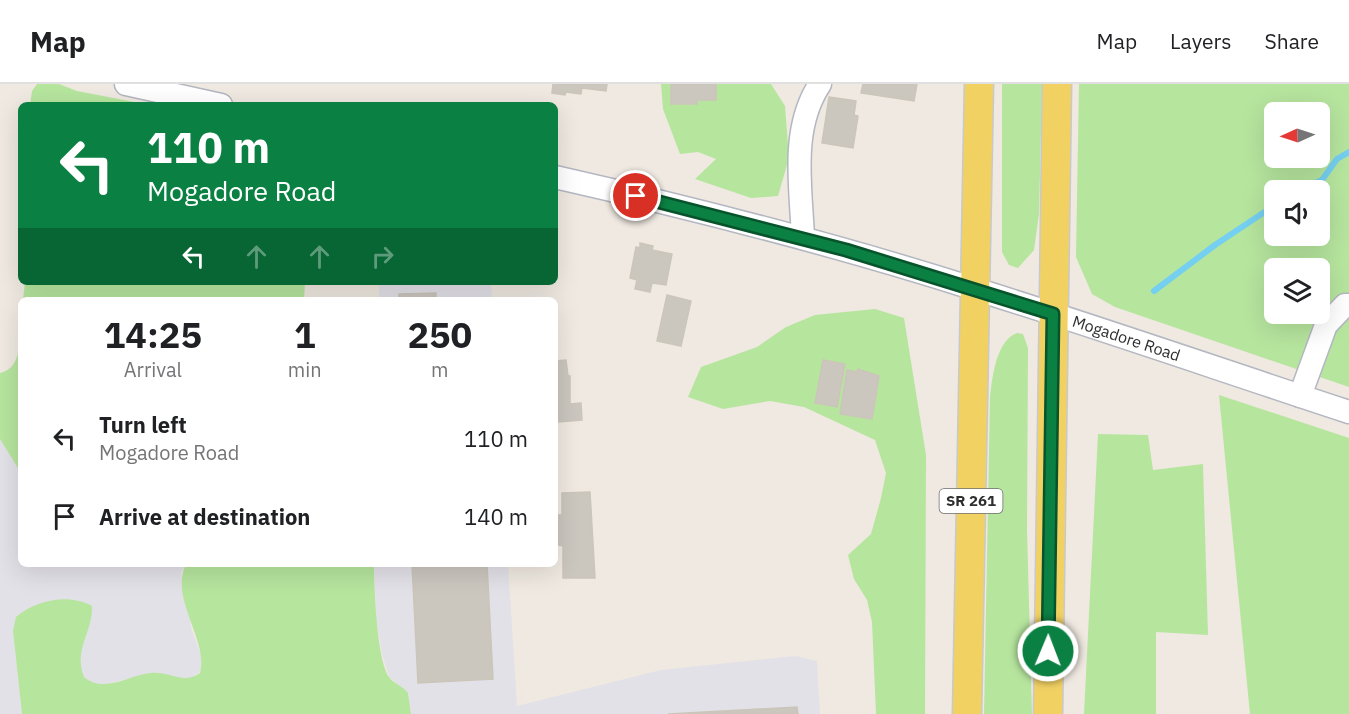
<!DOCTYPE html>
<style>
body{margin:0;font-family:"IBM Plex Sans",sans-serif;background:#f2f2f2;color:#202124;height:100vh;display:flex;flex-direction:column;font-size:22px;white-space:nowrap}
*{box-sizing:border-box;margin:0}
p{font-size:20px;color:#757577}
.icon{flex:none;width:33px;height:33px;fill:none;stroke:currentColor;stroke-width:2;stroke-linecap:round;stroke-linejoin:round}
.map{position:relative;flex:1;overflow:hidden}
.sheet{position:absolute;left:18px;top:213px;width:540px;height:270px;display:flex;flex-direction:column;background:#fff;border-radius:9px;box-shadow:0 6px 24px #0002}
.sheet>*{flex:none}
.hud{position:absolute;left:18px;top:18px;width:540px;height:183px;border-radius:9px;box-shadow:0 6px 24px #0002;background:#0b8043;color:#fff;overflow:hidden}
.needle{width:39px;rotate:267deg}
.tools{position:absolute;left:1264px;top:18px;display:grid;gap:12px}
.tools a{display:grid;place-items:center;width:66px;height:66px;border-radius:9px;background:#fff;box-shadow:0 6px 24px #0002;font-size:30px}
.pin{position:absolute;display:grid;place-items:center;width:51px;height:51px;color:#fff;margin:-26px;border:3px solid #fff;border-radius:50%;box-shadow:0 2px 6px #0007}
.me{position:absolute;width:66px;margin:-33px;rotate:1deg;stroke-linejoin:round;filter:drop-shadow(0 0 4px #0008)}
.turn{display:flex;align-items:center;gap:21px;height:126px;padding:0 30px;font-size:27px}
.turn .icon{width:78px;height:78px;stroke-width:2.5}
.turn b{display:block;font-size:42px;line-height:51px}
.lanes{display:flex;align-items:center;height:57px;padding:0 30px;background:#0003;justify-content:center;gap:30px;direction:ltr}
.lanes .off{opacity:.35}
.eta{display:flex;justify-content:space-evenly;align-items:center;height:102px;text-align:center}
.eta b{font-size:36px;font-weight:800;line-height:42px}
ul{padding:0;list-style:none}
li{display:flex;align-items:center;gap:18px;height:78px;padding:0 30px}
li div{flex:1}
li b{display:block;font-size:22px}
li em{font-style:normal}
header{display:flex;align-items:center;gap:36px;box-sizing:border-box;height:84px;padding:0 30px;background:#fff;border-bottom:2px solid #e0e0e0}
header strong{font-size:28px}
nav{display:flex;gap:33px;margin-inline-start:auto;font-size:21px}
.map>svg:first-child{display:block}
</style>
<header>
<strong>Map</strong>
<nav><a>Map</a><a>Layers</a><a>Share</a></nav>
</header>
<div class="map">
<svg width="1349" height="630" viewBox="0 0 1349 630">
<rect width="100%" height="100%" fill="#efe9e1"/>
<g fill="#e3e1e8">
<path d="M379 198H491L492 216H379Z"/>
<path d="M0 355 21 389V480H186L181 489 192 547 203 576 200 588 189 595 151 589 107 600H94L84 593 81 587 80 562 87 550 13 547 22 630H0Z"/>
<path d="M374 480H508L517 622 661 586 796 572 817 577 820 630H411L408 609 389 593 382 570 376 536Z"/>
</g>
<g fill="#b6e59e" fill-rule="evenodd">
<path d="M37 0H59L77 7 150 21H30L32 7Z"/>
<path d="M661 0H771L785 22 789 74 778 112 751 114 695 95 716 75 698 68 680 70 663 25Z"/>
<path d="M1002 0H1042L1039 130 1034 166 1018 184 1009 181 1002 168Z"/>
<path d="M1079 0H1349V303L1115 223 1092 210 1076 173ZM1275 28H1320V74H1275ZM1275 106H1320V152H1275ZM1275 184H1320V230H1275Z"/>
<path d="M25 198H305L304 216H23Z"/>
<path d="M875 225 904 234 926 371 925 630H876L872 538 867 516 854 495 848 471 871 450 881 414 886 389 875 356 804 323 770 317 723 325 688 313 701 283 757 263 786 243 815 231Z"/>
<path d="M21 248V389L0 355V289C19 285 19 264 21 248Z"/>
<path d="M1017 249 1023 250 1028 264 1027 446 1032 630H984L990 314C992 295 996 256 1017 249Z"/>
<path d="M1219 311 1349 354V630H1250Z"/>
<path d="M1098 350 1148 351 1153 386 1203 380 1208 551 1156 548V630H1084Z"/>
<path d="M186 480H374C374 503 377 576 389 593 394 600 403 602 408 609L411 630H22L13 547 16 533C36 516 69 509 92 522 93 549 73 565 84 593 104 610 129 591 151 589 169 587 184 601 200 589 209 556 169 515 186 480Z"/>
</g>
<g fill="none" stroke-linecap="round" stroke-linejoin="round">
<g stroke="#75cff0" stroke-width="6">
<path d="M1297 106 1322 96 1337 75 1349 68"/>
<path d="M1154 207 1215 161 1275 121"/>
</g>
</g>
<g fill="#cbc7bf" stroke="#cbc5ba" stroke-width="1.5">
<path d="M553 0H607L606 7 582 4 581 10 566 8 565 11 552 9Z"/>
<path d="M671 0H716V16H697V20H671Z"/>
<path d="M863 0H917L914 17 861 9Z"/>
<path d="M829 13 856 17 854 31 858 32 853 64 822 59Z"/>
<path d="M640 159 653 162 652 166 672 170 666 201 652 199 650 208 635 205 637 196 630 194 636 163 640 164Z"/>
<path d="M436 209V216H399V210Z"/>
<path d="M667 211 691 217 681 262 657 257Z"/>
<path d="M566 276 568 292H570V320L581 319 582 336 558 338 555 324V277Z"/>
<path d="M823 276 845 280 837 323 815 319Z"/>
<path d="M858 285 879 292 872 335 840 330 847 286 857 288Z"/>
<path d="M590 408 595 494H563V462L555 460V431H562V409Z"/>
<path d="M412 480H487L493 595 418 599Z"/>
<path d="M797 623 798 630H668Z"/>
</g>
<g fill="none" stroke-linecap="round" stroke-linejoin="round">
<defs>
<g id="minor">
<path d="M126 0 221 21"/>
<path id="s1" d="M555 93C696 125 837 161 975 205 1100 244 1224 287 1349 328"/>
<path d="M803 154C801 103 790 45 820 0"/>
<path d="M1300 312 1326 241 1345 221H1349"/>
</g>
<g id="major">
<path d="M967 630 979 0"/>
<path d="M1048 630 1057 0"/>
</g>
</defs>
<use href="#minor" stroke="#b4b7c1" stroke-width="25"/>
<use href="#major" stroke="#c9c9c9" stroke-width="31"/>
<use href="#minor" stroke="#fff" stroke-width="22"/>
<use href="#major" stroke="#f2d163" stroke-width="28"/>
</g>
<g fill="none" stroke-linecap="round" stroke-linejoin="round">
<defs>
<path id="route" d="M636 112 846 166 1053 230 1048 567"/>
</defs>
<use href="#route" stroke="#07532c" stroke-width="15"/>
<use href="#route" stroke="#0b8043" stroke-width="10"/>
</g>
<g text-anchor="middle" stroke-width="4.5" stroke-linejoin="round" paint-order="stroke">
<rect fill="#fff" stroke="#6d6d6d" stroke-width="1.5" x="939.5" y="405" width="63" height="24" rx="4.5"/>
<g font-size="15" font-weight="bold" fill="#2e2e2e">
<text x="971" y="422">SR 261</text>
</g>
<g font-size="16" fill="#2e2e2e" stroke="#fff">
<text dy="6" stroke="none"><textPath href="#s1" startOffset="594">Mogadore Road</textPath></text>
</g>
</g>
</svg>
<div class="tools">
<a><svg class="needle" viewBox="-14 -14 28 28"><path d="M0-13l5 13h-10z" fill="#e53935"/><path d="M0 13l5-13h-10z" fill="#757577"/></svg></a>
<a><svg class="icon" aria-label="sound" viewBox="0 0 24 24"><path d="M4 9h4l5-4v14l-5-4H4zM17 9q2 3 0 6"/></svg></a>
<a><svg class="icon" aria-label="layers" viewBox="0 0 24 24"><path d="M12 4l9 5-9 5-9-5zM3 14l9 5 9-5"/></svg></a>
</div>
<div class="pin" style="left:636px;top:112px;background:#d93025"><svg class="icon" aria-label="arrive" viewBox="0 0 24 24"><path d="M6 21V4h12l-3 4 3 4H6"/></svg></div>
<svg class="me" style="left:1048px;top:567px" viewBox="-20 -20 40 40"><circle r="17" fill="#0b8043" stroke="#fff" stroke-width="3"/><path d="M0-11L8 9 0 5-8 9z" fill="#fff"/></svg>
<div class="hud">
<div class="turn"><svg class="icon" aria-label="left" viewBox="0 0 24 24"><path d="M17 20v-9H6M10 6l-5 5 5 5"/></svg><div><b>110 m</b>Mogadore Road</div></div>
<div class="lanes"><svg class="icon" aria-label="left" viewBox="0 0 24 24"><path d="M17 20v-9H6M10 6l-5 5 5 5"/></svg><svg class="icon off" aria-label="ahead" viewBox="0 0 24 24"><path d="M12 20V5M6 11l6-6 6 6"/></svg><svg class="icon off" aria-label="ahead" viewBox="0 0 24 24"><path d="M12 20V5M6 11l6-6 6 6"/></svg><svg class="icon off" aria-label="right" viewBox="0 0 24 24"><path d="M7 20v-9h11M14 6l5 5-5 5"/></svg></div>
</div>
<section class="sheet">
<div class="eta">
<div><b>14:25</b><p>Arrival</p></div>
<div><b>1</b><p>min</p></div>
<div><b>250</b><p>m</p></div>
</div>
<ul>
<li><svg class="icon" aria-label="left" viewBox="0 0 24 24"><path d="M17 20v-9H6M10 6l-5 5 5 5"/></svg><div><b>Turn left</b><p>Mogadore Road</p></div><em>110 m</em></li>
<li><svg class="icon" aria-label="arrive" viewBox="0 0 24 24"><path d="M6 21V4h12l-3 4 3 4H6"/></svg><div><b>Arrive at destination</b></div><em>140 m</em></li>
</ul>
</section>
</div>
